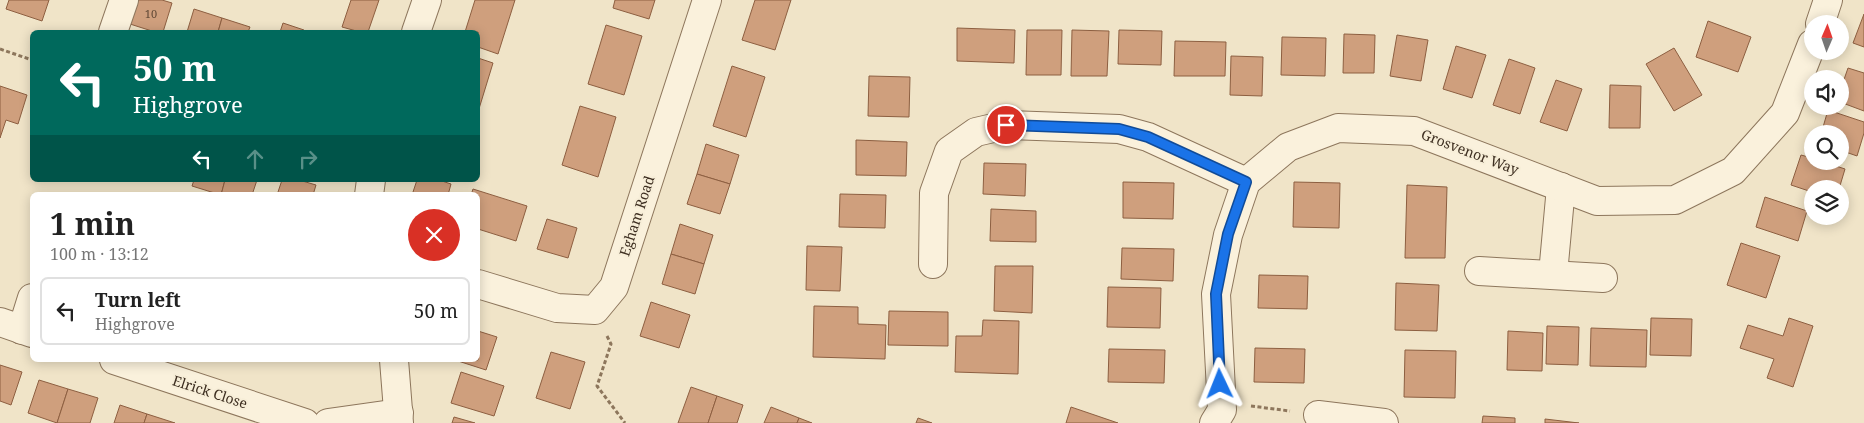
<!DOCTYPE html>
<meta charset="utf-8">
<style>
body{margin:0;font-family:"Noto Serif",serif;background:#f6f6f6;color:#222;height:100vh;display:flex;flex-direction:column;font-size:19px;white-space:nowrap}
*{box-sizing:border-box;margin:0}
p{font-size:16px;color:#767676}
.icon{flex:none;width:28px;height:28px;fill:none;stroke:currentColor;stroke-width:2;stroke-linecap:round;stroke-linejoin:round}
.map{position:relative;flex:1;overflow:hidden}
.drawer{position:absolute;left:30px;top:192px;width:450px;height:170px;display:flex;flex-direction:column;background:#fff;border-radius:8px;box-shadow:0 2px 12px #0003}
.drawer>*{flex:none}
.hud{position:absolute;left:30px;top:30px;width:450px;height:152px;border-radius:8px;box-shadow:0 2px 12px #0003;background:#00695c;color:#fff;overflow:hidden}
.needle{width:32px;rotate:2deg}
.controls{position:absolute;left:1804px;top:15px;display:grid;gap:10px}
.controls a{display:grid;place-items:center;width:45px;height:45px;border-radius:50%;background:#fff;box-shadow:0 2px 12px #0003;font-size:25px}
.pin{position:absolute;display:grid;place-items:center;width:42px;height:42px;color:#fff;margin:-21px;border:2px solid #fff;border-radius:50%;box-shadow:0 1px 5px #0007}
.me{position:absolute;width:55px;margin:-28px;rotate:358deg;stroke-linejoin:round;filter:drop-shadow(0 0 4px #0008)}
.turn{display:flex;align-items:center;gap:18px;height:105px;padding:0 20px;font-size:22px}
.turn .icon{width:65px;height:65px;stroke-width:2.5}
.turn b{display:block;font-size:35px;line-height:42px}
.lanes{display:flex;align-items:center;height:48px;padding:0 20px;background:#0003;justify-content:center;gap:25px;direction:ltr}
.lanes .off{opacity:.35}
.round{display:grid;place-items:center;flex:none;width:52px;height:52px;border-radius:26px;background:#f6f6f6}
.head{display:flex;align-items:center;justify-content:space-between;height:85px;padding:0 20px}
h1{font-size:30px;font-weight:700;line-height:38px}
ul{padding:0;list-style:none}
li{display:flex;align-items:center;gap:15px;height:68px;margin:0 10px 8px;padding:0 10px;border:2px solid #e0e0e0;border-radius:8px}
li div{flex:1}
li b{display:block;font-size:19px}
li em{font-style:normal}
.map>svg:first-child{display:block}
</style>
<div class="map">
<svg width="1864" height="423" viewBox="0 0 1864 423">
<rect width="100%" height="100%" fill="#f0e4c8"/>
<g fill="#cf9f7d" stroke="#8d5f41">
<path d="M9 0H49L42 21 6 9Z"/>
<path d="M138 0H162L172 3 163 32H155L130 24Z"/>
<path d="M351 0H379L368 32H360L342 27Z"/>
<path d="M475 0H515L498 54 478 47V32H465Z"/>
<path d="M615 0H655L649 19 613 8Z"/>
<path d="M755 0H791L775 50 742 40Z"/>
<path d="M194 9 222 18 218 32H187Z"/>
<path d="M1864 14V47L1853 43Z"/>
<path d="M222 18 250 27 248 32H218Z"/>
<path d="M1708 21 1751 37 1738 72 1696 57Z"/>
<path d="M283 23 304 30V32H280Z"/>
<path d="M606 25 642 36 624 95 588 84Z"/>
<path d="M957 28 1015 30 1014 63 957 61Z"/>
<path d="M1027 30H1062L1061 75H1026Z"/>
<path d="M1072 30 1109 31 1107 76H1071Z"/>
<path d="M1119 30 1162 31 1161 65 1118 64Z"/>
<path d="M1344 34 1375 35 1374 73H1343Z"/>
<path d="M1397 35 1428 40 1421 81 1390 76Z"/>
<path d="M1282 37 1326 38 1325 76 1281 75Z"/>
<path d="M1175 41 1226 42 1225 76H1174Z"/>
<path d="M1456 46 1486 55 1472 98 1443 89Z"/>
<path d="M1674 48 1702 95 1674 111 1646 64Z"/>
<path d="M1231 56 1263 57 1262 96 1230 95Z"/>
<path d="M478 58 493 63 478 112Z"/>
<path d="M1509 59 1535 68 1520 114 1493 105Z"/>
<path d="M732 66 765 77 746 137 713 126Z"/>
<path d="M1848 68 1864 73V111L1840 102V91Z"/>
<path d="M869 76 910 77 909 117 868 116Z"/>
<path d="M1556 80 1582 89 1567 131 1540 122Z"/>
<path d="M1610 85 1641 86 1640 128H1609Z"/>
<path d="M0 86 27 95 18 124 6 120 0 138Z"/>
<path d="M580 106 616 117 598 177 562 165Z"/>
<path d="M1828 110 1864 122V133L1857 156 1840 150V134H1821Z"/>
<path d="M856 140 907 142 906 176 856 175Z"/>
<path d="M706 144 739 155 730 184 697 174Z"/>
<path d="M1801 155 1812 158V161H1821L1845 169 1839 189H1812V192L1791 185Z"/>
<path d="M984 163 1026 164 1025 196 983 194Z"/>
<path d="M697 174 730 184 720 214 687 204Z"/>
<path d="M194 180H225L221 195 192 186Z"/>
<path d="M225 180H257L252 195H221Z"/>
<path d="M282 180H299L316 185 313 195H277Z"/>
<path d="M417 180H439L451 184 448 195H412Z"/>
<path d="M1123 182 1174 183 1173 219 1123 218Z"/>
<path d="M1294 182 1340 183 1339 228 1293 227Z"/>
<path d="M1407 185 1447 187 1445 258H1405Z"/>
<path d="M473 189 527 206 516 241 478 229V195H471Z"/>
<path d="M840 194 886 195 885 228 839 227Z"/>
<path d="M1765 197 1807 211 1798 241 1756 227Z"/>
<path d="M991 209 1036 211V242L990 241Z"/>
<path d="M547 219 577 228 568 258 537 249Z"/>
<path d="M680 224 713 235 704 264 671 254Z"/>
<path d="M1741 243 1780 256 1766 298 1727 285Z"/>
<path d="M807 246 842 247 840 291 806 290Z"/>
<path d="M1122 248 1174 249 1173 281 1121 279Z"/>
<path d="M671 254 704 264 695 294 662 284Z"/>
<path d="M995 266H1033L1032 313 994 311Z"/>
<path d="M1259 275 1308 276 1307 309 1258 308Z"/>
<path d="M1396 283 1439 285 1437 331 1395 330Z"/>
<path d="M1108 287 1161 288 1160 328 1107 327Z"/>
<path d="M651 302 690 315 679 348 640 336Z"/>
<path d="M814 306 858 307V324L886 325 885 359 813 357Z"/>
<path d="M889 311 948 312V346L888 345Z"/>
<path d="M1651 318 1692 319 1691 356 1650 355Z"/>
<path d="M1789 318 1813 326 1793 387 1767 378 1774 359 1740 348 1748 325 1783 336Z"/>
<path d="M983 320 1019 321 1018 374 955 372 956 336H982Z"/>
<path d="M1547 326 1579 327 1578 365 1546 364Z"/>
<path d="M1591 328 1647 330 1646 367 1590 366Z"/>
<path d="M478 331 497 337 486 370 455 360H478Z"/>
<path d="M1508 331 1543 333 1542 371 1507 370Z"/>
<path d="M1255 348 1305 349 1304 383 1254 382Z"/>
<path d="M1109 349 1165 350 1164 383 1108 382Z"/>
<path d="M1405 350 1456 351 1455 398 1404 397Z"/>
<path d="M551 352 585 362 570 409 536 398Z"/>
<path d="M0 365 22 372 11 405 0 401Z"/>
<path d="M461 372 504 386 494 416 451 403Z"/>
<path d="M39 380 68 389 57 423 28 413Z"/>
<path d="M691 387 717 396 708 423H678Z"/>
<path d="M68 389 98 398 90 423H57Z"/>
<path d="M717 396 743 405 737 423H708Z"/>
<path d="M120 405 147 414 144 423H114Z"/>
<path d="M771 407 799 418 797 423H764Z"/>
<path d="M1071 407 1118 423H1066Z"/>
<path d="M147 414 175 423H144Z"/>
<path d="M1483 416 1515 418V423H1482Z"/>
<path d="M454 417 475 423H452Z"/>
<path d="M799 418 812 423H797Z"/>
<path d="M918 418 932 423H916Z"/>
<path d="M1545 419 1579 423H1545Z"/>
</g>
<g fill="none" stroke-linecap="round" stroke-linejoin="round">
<defs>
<g id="minor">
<path d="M1820 24 1828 0"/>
<path d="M113 32 124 0"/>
<path d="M416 32 427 0"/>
<path d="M369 195 371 180"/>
<path d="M933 264 934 193 949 151 976 132 1006 125 1119 129 1148 137 1246 182"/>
<path d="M1479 271 1603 278"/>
<path d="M1553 274 1561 187"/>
<path d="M478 284 557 308 595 310 614 287 707 0"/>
<path d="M0 322 32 333"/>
<path d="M22 330 32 298"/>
<path d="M114 360 305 423"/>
<path d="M394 360 399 423"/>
<path d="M1318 415 1384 423"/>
<path d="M328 423 399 413"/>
<path d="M1214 423 1222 410 1216 294 1228 235 1246 182 1288 147 1338 128 1414 131 1597 201 1675 200 1733 171 1785 113 1812 44"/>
</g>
</defs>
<use href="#minor" stroke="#8d765c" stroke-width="30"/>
<g stroke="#8d765c" stroke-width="3" stroke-dasharray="4 2.5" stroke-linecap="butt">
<path d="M0 49 32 60"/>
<path d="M607 336 611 344 597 386 625 423"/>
<path d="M1251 406 1290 411"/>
</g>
<use href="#minor" stroke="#faf1dc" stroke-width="28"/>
</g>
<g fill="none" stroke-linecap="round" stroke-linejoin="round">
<defs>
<path id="route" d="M1006 125 1119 129 1148 137 1246 182 1228 234 1216 294 1220 384"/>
</defs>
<use href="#route" stroke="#114b97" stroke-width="12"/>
<use href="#route" stroke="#1a73e8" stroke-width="9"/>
</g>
<g text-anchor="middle" stroke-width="4" stroke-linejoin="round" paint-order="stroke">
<g font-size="11" fill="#624a37">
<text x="151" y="18">10</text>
</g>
<g font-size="14" fill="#3d2e20" stroke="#f7eed8">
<text transform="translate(1470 152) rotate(21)" y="5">Grosvenor Way</text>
<text transform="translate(637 216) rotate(-72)" y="5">Egham Road</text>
<text transform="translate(210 392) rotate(18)" y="5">Elrick Close</text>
</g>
</g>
</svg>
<div class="controls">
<a><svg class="needle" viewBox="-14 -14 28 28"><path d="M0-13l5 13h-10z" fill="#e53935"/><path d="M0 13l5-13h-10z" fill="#767676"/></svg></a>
<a><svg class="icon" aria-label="sound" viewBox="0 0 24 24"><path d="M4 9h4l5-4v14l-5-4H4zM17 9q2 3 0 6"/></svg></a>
<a><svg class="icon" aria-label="search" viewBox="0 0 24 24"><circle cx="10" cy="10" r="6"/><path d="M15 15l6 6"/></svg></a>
<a><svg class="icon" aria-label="layers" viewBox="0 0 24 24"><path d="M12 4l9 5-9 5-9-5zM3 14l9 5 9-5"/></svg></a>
</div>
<div class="pin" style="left:1006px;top:125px;background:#d93025"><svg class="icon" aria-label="arrive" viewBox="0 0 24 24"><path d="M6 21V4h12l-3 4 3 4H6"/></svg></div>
<svg class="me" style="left:1220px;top:384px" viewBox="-20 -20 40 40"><path d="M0-17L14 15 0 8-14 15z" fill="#1a73e8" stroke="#fff" stroke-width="4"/></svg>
<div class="hud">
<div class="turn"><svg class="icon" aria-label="left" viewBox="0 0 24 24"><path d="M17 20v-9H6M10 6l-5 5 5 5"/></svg><div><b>50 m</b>Highgrove</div></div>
<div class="lanes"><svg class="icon" aria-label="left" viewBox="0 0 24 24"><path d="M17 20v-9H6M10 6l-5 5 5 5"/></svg><svg class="icon off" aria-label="ahead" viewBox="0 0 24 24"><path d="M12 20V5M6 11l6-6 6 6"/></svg><svg class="icon off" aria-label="right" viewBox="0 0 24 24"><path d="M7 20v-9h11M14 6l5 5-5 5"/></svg></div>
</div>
<section class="drawer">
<div class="head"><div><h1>1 min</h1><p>100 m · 13:12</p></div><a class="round" style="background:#d93025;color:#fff"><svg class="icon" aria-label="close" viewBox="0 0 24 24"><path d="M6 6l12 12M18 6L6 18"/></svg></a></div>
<ul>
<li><svg class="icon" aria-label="left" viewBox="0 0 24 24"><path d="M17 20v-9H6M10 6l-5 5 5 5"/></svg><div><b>Turn left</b><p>Highgrove</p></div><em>50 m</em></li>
</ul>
</section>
</div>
